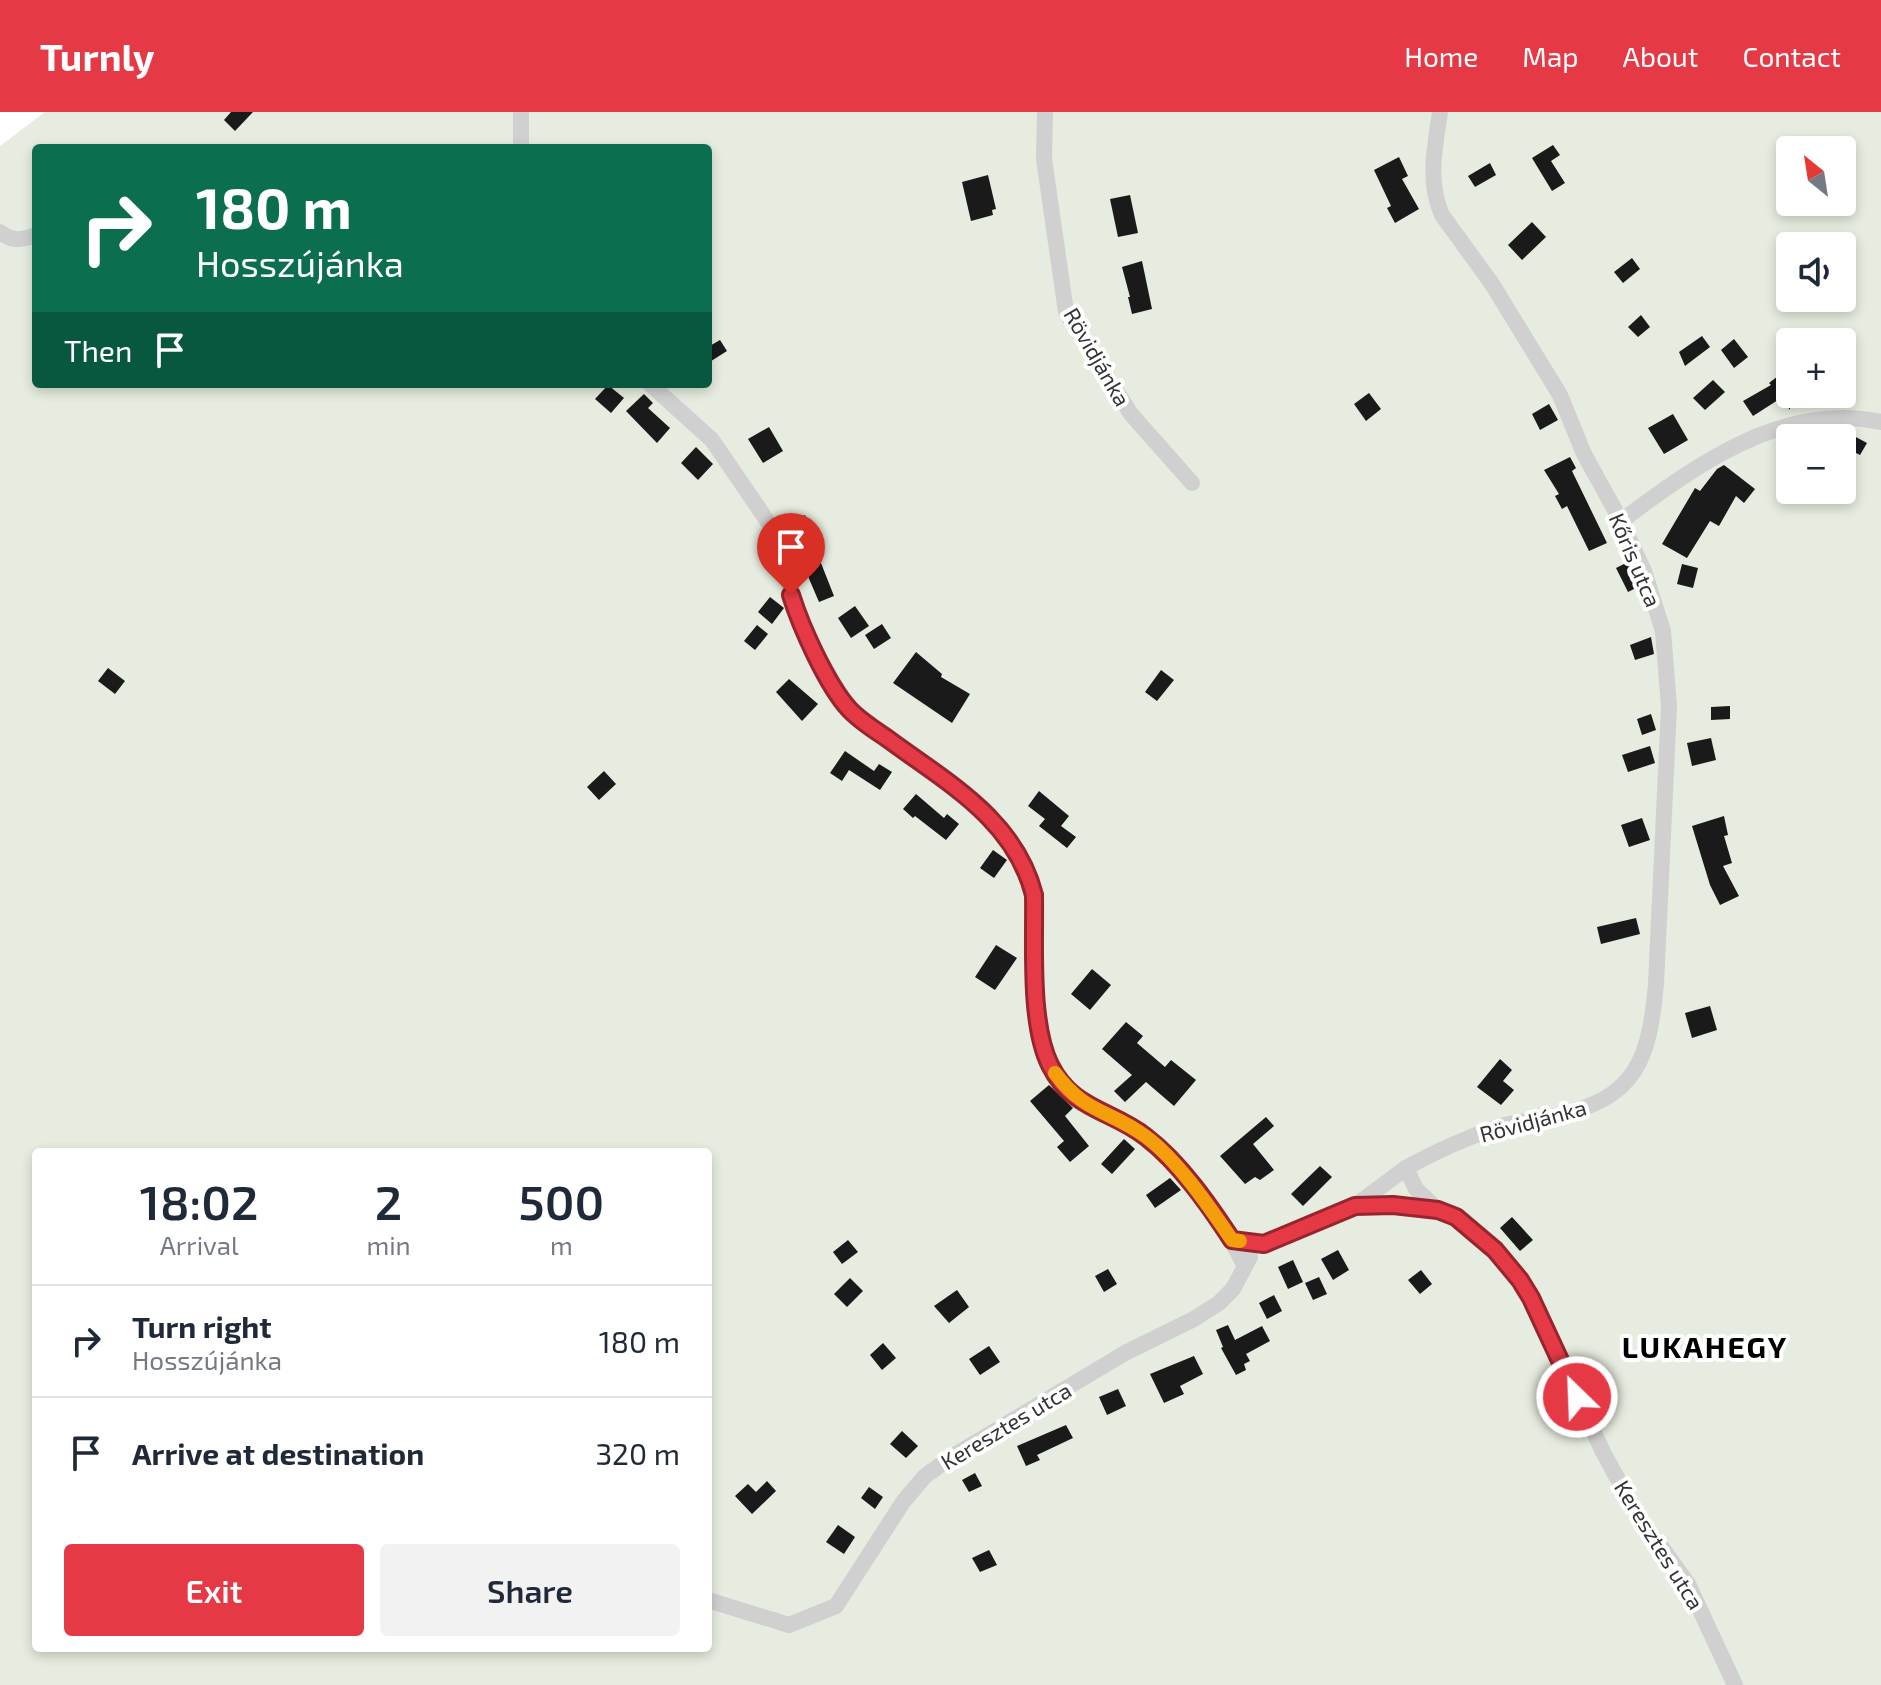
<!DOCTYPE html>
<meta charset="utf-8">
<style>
body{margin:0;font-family:"Exo 2",sans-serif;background:#f2f2f3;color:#1f2937;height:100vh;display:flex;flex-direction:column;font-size:30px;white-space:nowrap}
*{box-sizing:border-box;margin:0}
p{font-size:26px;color:#747a83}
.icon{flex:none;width:44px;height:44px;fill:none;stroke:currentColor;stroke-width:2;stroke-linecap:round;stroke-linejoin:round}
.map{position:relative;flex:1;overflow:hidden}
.panel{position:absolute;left:32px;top:1036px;width:680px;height:504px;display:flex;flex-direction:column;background:#fff;border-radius:8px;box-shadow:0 4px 12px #0003}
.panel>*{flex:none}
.top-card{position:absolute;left:32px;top:32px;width:680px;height:244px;border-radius:8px;box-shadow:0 4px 12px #0003;background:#0b6e4f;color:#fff;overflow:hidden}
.needle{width:52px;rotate:330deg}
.controls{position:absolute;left:1776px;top:24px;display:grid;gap:16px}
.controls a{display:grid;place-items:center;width:80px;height:80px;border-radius:8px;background:#fff;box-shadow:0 4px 12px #0003;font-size:40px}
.pin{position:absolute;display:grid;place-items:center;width:68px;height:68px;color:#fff;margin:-82px -34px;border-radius:50% 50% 50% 0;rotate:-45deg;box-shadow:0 0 8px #0007}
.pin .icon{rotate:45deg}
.me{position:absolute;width:88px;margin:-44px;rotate:336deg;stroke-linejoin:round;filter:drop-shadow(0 0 6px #0008)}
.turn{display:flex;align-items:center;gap:28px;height:168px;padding:0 32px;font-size:36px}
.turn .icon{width:104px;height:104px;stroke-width:2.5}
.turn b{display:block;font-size:56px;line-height:68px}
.then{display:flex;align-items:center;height:76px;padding:0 32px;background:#0003;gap:16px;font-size:30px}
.eta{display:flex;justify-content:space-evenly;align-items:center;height:136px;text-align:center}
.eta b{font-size:48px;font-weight:600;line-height:56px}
.primary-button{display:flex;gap:16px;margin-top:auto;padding:16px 32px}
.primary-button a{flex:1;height:92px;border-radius:8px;background:#e63946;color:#fff;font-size:32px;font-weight:600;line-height:92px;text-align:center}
.primary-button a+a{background:#f2f2f3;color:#1f2937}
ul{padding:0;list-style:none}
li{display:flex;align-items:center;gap:24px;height:112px;padding:0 32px;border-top:2px solid #e0e1e3}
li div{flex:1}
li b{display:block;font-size:30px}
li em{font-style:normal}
header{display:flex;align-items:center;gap:48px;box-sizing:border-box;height:112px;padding:0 40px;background:#e63946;color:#fff}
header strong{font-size:38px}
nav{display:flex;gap:44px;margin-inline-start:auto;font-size:28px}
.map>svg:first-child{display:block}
</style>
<header>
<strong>Turnly</strong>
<nav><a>Home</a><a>Map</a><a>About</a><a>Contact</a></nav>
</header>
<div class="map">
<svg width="1881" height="1573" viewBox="0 0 1881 1573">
<rect width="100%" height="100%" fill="#fff"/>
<path fill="#e6ecdf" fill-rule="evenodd" d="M45 0H1881V1573H0V34ZM36 36H708V272H36ZM1790 38H1842V90H1790ZM1790 134H1842V186H1790ZM1790 230H1842V282H1790ZM1790 326H1842V378H1790ZM36 1040H708V1536H36Z"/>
<g fill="#1a1a1a">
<path d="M231 0H253L235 19 224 8Z"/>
<path d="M1553 33 1560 43 1551 49 1565 71 1552 79 1532 46Z"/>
<path d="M1399 45 1408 64 1402 67 1419 97 1395 111 1387 96 1391 94 1374 58Z"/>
<path d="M1490 51 1496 63 1475 75 1468 64Z"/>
<path d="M988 63 996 97 992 98 993 103 971 109 962 70Z"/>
<path d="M1130 83 1138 121 1118 125 1110 87Z"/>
<path d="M1532 110 1546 125 1522 148 1508 133Z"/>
<path d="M1632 146 1640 157 1623 171 1614 160Z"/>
<path d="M1142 149 1152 197 1132 202 1128 185H1130L1122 155Z"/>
<path d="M1641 203 1650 215 1638 225 1628 215Z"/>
<path d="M1702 224 1710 235 1685 254 1679 240Z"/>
<path d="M1734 227 1748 245 1734 256 1721 238Z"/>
<path d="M720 228 727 239 708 251V235Z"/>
<path d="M1790 255V298L1781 286 1753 304 1743 289 1771 273 1769 271Z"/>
<path d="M1713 268 1725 280 1705 298 1693 286Z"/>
<path d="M608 273 624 286 611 301 595 287Z"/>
<path d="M1369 281 1381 297 1366 309 1354 292Z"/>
<path d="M644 282 653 291 648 296 670 316 657 331 626 299Z"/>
<path d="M1549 292 1558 308 1540 318 1532 302Z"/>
<path d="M1673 302 1688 328 1664 342 1648 316Z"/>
<path d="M769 315 783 339 763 351 748 327Z"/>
<path d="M1852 323 1867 331 1860 343 1846 336Z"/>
<path d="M696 335 713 352 698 368 681 351Z"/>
<path d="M1570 345 1576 356 1572 359 1607 431 1589 439 1567 394 1562 397 1555 384 1559 382 1544 358Z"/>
<path d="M1724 353 1755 377 1744 391 1736 384 1719 414 1710 409 1687 446 1662 432 1695 376 1700 379 1717 357Z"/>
<path d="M805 403 822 439 817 441 834 484 819 490 807 462 812 460 790 411Z"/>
<path d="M1628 450 1638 475 1628 480 1616 456Z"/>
<path d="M1682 452 1698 456 1693 476 1677 472Z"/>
<path d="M770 485 784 496 772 512 758 500Z"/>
<path d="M855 494 869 514 851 526 838 506Z"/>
<path d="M882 512 891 526 874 537 865 523Z"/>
<path d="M757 513 768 522 755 538 744 529Z"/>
<path d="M1651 525 1654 542 1635 548 1630 533Z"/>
<path d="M916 540 942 562 941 565 970 582 952 611 893 571Z"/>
<path d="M108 556 125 569 115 582 98 569Z"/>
<path d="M1161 558 1174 568 1157 589 1145 580Z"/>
<path d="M789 567 818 592 802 609 776 580Z"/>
<path d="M1730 594V607L1711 608V595Z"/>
<path d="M1651 602 1656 618 1642 623 1637 607Z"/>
<path d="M1711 626 1716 648 1692 654 1687 631Z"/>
<path d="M1650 634 1655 651 1628 660 1622 643Z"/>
<path d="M845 639 874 659 879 652 892 660 880 678 849 658 842 669 830 661Z"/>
<path d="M604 659 616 672 599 688 587 675Z"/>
<path d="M1039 679 1069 704 1061 714 1076 725 1067 736 1039 714 1045 707 1028 694Z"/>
<path d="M916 682 944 706 947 702 959 712 946 728 915 704 913 706 903 697Z"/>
<path d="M1724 704 1728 723 1724 724 1732 751 1723 754 1739 784 1720 793 1710 773 1692 714Z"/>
<path d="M1642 706 1650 728 1629 735 1621 713Z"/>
<path d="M993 738 1007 748 994 766 980 756Z"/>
<path d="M1636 806 1640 822 1601 832 1597 815Z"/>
<path d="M996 833 1017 846 995 878 975 865Z"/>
<path d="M1092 857 1111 873 1090 898 1071 882Z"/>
<path d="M1710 894 1717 918 1692 926 1685 901Z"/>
<path d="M1126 910 1143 924 1137 931 1165 955 1171 948 1196 968 1174 994 1146 970 1125 990 1114 979 1132 963 1102 937Z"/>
<path d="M1500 947 1512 958 1503 969 1514 978 1501 993 1477 975Z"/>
<path d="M1049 973 1073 996 1065 1004 1089 1034 1070 1050 1057 1035 1064 1029 1030 989Z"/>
<path d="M1266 1005 1274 1014 1253 1032 1274 1058 1260 1068 1255 1065 1245 1072 1220 1044Z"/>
<path d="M1124 1027 1135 1037 1112 1062 1101 1052Z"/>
<path d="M1320 1054 1332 1065 1303 1094 1291 1082Z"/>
<path d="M1170 1066 1181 1078 1155 1096 1146 1083Z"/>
<path d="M1512 1105 1533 1128 1520 1139 1500 1116Z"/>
<path d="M848 1128 858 1140 842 1152 833 1140Z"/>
<path d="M1338 1138 1349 1158 1333 1168 1321 1147Z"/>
<path d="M1293 1148 1303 1170 1288 1177 1278 1155Z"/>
<path d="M1108 1157 1117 1172 1104 1180 1095 1164Z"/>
<path d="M1421 1158 1432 1172 1420 1182 1408 1168Z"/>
<path d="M1319 1165 1327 1182 1313 1188 1305 1171Z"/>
<path d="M850 1166 863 1179 847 1195 834 1182Z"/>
<path d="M957 1178 969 1195 949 1211 934 1194Z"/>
<path d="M1274 1183 1282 1199 1267 1207 1259 1191Z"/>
<path d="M1228 1213 1235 1228 1262 1214 1270 1229 1246 1242 1250 1249 1244 1252 1246 1258 1236 1263 1221 1236 1223 1235 1216 1218Z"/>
<path d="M883 1231 896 1246 882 1258 870 1243Z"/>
<path d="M989 1234 1000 1250 980 1263 969 1247Z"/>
<path d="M1194 1244 1203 1262 1180 1274 1184 1282 1164 1291 1150 1262Z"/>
<path d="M1118 1277 1126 1294 1107 1303 1099 1285Z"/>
<path d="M1066 1313 1073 1326 1037 1343 1040 1348 1026 1354 1017 1334Z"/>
<path d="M902 1319 918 1334 906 1346 890 1332Z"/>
<path d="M975 1361 982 1374 969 1380 962 1368Z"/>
<path d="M767 1369 776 1379 752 1402 735 1384 748 1372 756 1380Z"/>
<path d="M869 1375 883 1385 875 1397 861 1386Z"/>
<path d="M838 1413 855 1425 844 1442 826 1430Z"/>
<path d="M989 1438 997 1453 980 1460 972 1446Z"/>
</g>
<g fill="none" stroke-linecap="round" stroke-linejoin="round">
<g stroke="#d0d0d0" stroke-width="16">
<path d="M521 0V36"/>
<path d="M1045 0 1044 47 1066 200 1131 302 1192 371"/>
<path d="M0 120C13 130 21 128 36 123"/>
<path d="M650 272 712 328 770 413 777 428 802 517 848 595 985 698 1017 739 1031 768 1034 783C1035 831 1029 910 1050 952 1071 997 1110 998 1145 1024 1157 1032 1166 1044 1175 1055 1203 1086 1226 1117 1245 1154"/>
<path d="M1621 409C1695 354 1783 289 1881 310"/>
<path d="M1356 1093 1406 1056"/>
<path d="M1438 1098 1416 1077 1406 1056C1436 1039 1468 1025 1501 1014 1519 1009 1538 1008 1556 1004 1636 986 1649 949 1656 872L1669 595 1663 519 1644 459 1621 409 1584 342 1560 283 1492 172 1442 103C1427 70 1435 35 1440 0"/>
<path d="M1232 1128 1264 1132 1355 1094 1393 1093 1438 1098 1456 1105 1495 1138 1520 1168 1531 1186 1603 1340 1646 1419 1660 1433 1688 1472 1735 1573"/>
<path d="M708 1488 789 1513 836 1494 903 1390 925 1364 953 1344 1125 1241 1194 1207 1219 1191 1233 1177 1250 1145"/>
</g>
</g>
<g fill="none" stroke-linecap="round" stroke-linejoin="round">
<defs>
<path id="route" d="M791 483C801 515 827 573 849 597 860 609 875 618 888 627 946 670 1015 707 1034 783 1035 830 1029 911 1050 953 1072 998 1112 998 1146 1025 1180 1051 1209 1093 1232 1128L1264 1132 1355 1094 1393 1093 1438 1098 1456 1105 1495 1138 1520 1168 1531 1186 1577 1285"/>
</defs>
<use href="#route" stroke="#96252e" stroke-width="20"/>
<use href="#route" stroke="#e63946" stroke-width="14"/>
<path stroke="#f59e0b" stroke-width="14" d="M1055 961C1085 1002 1110 998 1145 1024 1177 1047 1210 1096 1232 1128L1240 1129"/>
</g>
<g text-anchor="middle" stroke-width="8" stroke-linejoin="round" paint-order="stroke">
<g font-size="22" fill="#333" stroke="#fff">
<text transform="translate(1097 245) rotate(60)" y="8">Rövidjánka</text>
<text transform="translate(1635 448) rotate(67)" y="8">Kőris utca</text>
<text transform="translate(1533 1009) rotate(-15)" y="8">Rövidjánka</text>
<text transform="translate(1006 1314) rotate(-31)" y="8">Keresztes utca</text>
<text transform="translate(1659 1433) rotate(58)" y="8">Keresztes utca</text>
</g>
<g font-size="30" font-weight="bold" letter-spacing="2" fill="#000" stroke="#fff">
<text x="1705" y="1246">LUKAHEGY</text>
</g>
</g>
</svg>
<div class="controls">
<a><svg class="needle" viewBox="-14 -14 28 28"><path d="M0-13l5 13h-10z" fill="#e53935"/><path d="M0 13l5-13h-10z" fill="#747a83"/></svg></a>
<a><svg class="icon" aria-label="sound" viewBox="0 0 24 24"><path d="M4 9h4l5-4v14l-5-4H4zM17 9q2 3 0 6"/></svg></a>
<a>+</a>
<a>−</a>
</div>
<div class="pin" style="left:791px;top:483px;background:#d93025"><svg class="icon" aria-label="arrive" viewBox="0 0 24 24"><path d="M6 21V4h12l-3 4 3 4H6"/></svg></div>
<svg class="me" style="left:1577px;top:1285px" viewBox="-20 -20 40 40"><circle r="17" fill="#e63946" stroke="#fff" stroke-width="3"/><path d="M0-11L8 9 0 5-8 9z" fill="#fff"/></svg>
<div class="top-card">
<div class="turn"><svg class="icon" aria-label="right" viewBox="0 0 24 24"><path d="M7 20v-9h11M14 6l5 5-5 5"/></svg><div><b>180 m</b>Hosszújánka</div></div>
<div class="then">Then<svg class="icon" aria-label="arrive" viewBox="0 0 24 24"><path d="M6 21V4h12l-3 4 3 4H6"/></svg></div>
</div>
<section class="panel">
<div class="eta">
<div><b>18:02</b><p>Arrival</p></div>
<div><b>2</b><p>min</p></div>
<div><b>500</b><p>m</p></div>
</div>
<ul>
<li><svg class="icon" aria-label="right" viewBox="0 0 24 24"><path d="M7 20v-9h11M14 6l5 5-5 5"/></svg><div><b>Turn right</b><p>Hosszújánka</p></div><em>180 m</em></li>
<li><svg class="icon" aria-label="arrive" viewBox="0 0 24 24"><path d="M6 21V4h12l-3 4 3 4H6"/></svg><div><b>Arrive at destination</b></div><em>320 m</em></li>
</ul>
<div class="primary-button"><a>Exit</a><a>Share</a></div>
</section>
</div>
